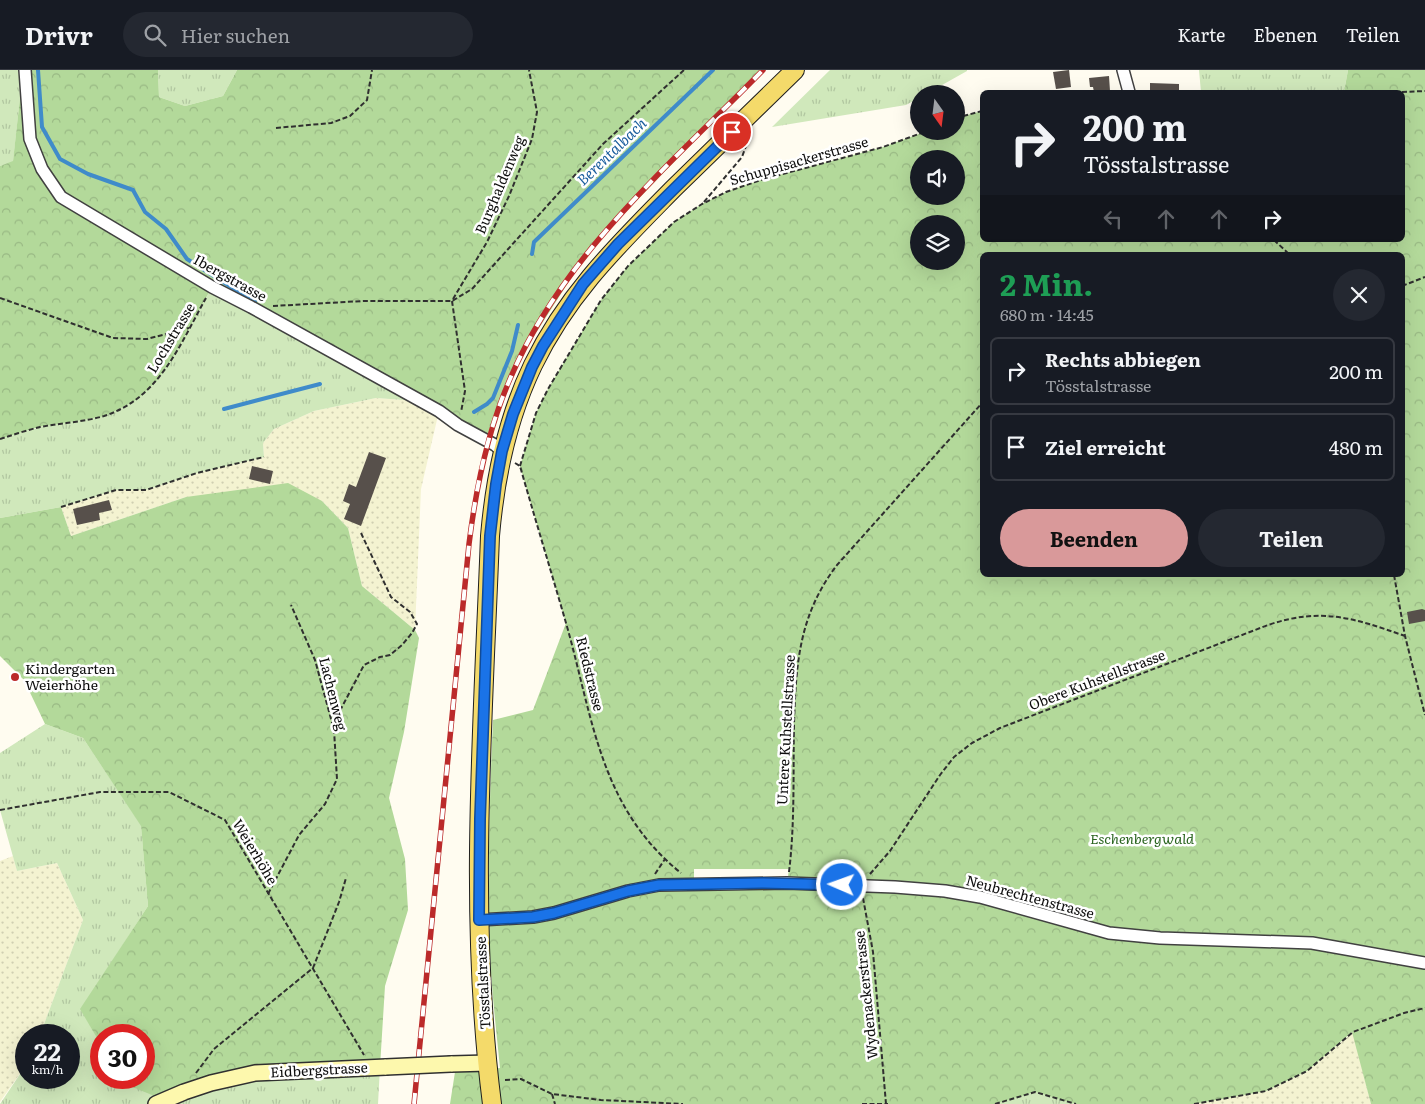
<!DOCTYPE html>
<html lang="de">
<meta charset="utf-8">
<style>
body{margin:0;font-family:Literata,serif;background:#242831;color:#f1f3f6;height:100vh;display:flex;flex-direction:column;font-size:19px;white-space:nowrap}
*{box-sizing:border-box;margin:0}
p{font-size:16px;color:#9ea1a6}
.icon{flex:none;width:28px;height:28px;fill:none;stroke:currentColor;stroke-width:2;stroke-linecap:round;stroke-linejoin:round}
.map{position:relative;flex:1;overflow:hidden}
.panel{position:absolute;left:980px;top:182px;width:425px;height:325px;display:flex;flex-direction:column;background:#171b24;border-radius:8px;box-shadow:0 5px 20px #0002}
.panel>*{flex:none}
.hud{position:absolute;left:980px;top:20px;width:425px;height:152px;border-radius:8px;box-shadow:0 5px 20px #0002;background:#171b24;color:#f1f3f6;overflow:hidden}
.needle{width:32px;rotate:166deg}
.controls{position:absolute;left:910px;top:15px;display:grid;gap:10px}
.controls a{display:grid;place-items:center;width:55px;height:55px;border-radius:50%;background:#171b24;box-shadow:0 5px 20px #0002;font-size:25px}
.speed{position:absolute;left:15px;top:954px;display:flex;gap:10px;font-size:25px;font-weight:700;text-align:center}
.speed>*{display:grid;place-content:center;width:65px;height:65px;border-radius:50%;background:#171b24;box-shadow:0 5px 20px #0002;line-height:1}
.speed small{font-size:12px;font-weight:400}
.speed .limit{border:8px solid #d22;background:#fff;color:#111}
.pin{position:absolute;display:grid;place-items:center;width:42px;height:42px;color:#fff;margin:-21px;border:2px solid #fff;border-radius:50%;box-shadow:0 1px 5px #0007}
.me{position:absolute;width:55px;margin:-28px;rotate:272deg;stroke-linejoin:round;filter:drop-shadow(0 0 4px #0008)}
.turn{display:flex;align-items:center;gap:18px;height:105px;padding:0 20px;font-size:22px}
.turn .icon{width:65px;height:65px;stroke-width:2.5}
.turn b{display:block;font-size:35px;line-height:42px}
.lanes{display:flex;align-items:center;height:48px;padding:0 20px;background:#0003;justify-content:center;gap:25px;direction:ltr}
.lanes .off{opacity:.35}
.round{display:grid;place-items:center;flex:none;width:52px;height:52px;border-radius:26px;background:#242831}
.summary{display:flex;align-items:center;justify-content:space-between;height:85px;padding:0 20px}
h1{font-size:30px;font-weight:700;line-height:38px;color:#1e9e55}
.button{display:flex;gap:10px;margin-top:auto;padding:10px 20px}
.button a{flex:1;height:58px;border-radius:30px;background:#d9999a;color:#111;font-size:20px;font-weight:700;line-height:58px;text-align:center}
.button a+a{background:#242831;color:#f1f3f6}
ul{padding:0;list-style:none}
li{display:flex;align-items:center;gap:15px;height:68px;margin:0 10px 8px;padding:0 10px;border:2px solid #363941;border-radius:8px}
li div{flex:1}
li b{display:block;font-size:19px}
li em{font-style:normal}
header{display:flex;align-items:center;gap:30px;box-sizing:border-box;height:70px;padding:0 25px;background:#171b24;border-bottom:1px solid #363941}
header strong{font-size:24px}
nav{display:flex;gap:28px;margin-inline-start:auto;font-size:18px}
.search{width:350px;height:45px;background:#242831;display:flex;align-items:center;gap:12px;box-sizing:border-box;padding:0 18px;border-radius:28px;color:#9ea1a6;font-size:19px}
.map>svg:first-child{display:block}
</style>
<header>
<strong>Drivr</strong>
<div class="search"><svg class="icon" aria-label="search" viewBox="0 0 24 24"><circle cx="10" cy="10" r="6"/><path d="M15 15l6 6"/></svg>Hier suchen</div>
<nav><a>Karte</a><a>Ebenen</a><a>Teilen</a></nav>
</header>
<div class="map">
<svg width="1425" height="1034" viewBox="0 0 1425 1034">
<defs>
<pattern id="farmland-dots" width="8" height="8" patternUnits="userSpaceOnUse" patternTransform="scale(1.25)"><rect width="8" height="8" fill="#f4f3d1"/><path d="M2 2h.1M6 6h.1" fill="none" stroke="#d0cfb2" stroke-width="1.8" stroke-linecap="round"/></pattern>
<pattern id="grass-tufts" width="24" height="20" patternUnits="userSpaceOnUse" patternTransform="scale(1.25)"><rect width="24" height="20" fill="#d0e8bb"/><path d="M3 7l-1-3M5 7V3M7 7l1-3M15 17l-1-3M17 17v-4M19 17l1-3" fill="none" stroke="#b1c6a0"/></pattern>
<pattern id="forest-crowns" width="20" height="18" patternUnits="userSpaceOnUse" patternTransform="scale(1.25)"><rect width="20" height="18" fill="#b3d99a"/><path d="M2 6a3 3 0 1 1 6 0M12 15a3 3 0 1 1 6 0" fill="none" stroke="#99b984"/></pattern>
</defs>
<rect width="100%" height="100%" fill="#fffcf0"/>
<g fill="url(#farmland-dots)">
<path d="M376 328 418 331 439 341 421 419 415 560 362 516 348 458 322 431 186 427 71 466 61 437 116 420H146L197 403 264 387 263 373 274 359 314 341Z"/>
<path d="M13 786 17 801 57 793 83 850 40 965H26V995L0 1032V791Z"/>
<path d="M1353 962 1371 1034H1194L1266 1021 1307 1001Z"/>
</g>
<g fill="url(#grass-tufts)">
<path d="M0 0H23L13 92 0 96Z"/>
<path d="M158 0H237L223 26 185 36 159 27Z"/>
<path d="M830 0H967V1L926 24H919V28L906 35 772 57Z"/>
<path d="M1199 0H1348L1344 22H1201Z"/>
<path d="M212 217 418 331 376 328 314 341 274 359 263 373 264 387 197 403 146 420H116L61 437 0 448V369L138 329 157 311 175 284Z"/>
<path d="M45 654 83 668 141 755 148 836 81 939 101 975V1008H120L124 1013H211L380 997 378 1034H0L26 995V1008H69V965H40L83 850 57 793 17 801 0 740V683Z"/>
<path d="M1035 1022 1076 1034H995Z"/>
</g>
<g fill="url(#forest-crowns)" fill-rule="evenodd">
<path d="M23 0H158L159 27 185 36 223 26 237 0H763L589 180 520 288 501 332 488 371 212 217 175 284 157 311 138 329 105 346 39 357 0 369V96L13 91Z"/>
<path d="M1348 0H1425V1034H1371L1352 962 1307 1001 1266 1021 1194 1034H1076L1035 1022 995 1034H450L455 1002 500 998C495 948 489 899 489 849 488 783 490 716 493 650L533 640 566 553 520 396 536 343 548 319 601 230 628 196 674 152 702 134 726 122 761 110 883 77 927 61H956V48L982 41V170H1402V22H1344ZM919 89H956V126H919ZM919 154H956V191H919ZM982 185H1402V505H982ZM694 799H789L787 813H694Z"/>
<path d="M288 413 322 431 348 458 362 516 415 560 419 568 404 662 389 728 405 789 408 840 385 916 380 997 255 1003 164 1030 123 1013 120 1008H144V965H101V975L80 939 148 836 141 756 83 668 45 654 24 610 0 586V448L61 437 71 466 186 427Z"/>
</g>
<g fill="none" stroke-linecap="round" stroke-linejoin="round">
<g stroke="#3f8bca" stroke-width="4">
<path d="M38 0 42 57 60 89 88 104 133 120 145 142 166 159 187 189 255 232"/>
<path d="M532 184 534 172 713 0"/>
<path d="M224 339 320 314"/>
<path d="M474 342 487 334 493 328 512 281 518 255"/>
</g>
</g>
<g fill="#57504b">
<path d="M1069 0 1071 17 1056 19 1053 2Z"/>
<path d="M1109 6 1110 21 1094 22 1093 17H1090L1089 8Z"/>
<path d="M1150 13 1179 14V22H1150Z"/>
<path d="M369 382 386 388 361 456 344 449 350 434 343 431 349 414 356 417Z"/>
<path d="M252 396 273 401 270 414 249 409Z"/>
<path d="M109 430 112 440 99 443 100 450 77 455 73 439Z"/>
<path d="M1422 539 1425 540V551L1409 554 1407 542Z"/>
</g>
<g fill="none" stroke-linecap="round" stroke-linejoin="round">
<defs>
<g id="street">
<path d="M25 0 30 69 42 99 61 127 212 217 251 237 439 341 458 355 495 375 502 381"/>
<path d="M1123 0 1129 22"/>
<path d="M479 850 533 847 554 843 628 821 659 815 787 813 895 817 945 821 980 827 1109 863 1160 868 1312 873 1425 893"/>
</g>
<g id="secondary">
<path d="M451 994 488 993"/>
<path d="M156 1034 184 1022 211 1013 255 1003 386 997"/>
</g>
<path id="primary" d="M492 1034C468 846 483 655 490 466 495 407 507 349 533 295 568 223 618 175 673 119 714 79 754 40 795 0"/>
</defs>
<use href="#street" stroke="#414141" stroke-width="14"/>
<use href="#secondary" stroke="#303030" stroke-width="18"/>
<use href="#primary" stroke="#1f1f1f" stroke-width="20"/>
<g stroke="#303030" stroke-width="2" stroke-dasharray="5 2.5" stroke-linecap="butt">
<path d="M1402 22 1425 21"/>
<path d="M956 48 982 41"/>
<path d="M276 58 331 53 350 46 367 30 372 0"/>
<path d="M704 132 742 87 750 65"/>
<path d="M1274 170 1290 185"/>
<path d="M1402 216 1425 207"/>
<path d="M0 228 113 268 147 269 189 258"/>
<path d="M453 229 487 172 509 126 532 69 537 42 529 0"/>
<path d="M452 231 465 321 461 342"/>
<path d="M273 236 363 231H452L472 219 603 74 684 0"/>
<path d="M0 369C13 365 27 360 40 357 61 353 84 352 104 346 160 328 180 274 206 228"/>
<path d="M515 393 520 396C535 449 551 501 566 553 593 647 599 737 681 803"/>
<path d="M520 396 536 343 548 319 601 230 628 196 674 152 702 134 726 122 761 110 883 77 927 61"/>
<path d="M61 437 116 420H146L197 403 264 387"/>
<path d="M1394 505 1405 566 1425 645"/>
<path d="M333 654 364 595 380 587 390 585 402 575 412 563 417 554 410 542 391 527 361 463"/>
<path d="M0 740 100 722H169L225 750 364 985"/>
<path d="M789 802C795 753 793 703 794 654 796 593 799 545 837 495L982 333"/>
<path d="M655 804 665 789"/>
<path d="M870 804 890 781 940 705 954 687 972 673 1000 658 1268 555C1321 537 1354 548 1405 566"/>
<path d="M268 824 299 765 325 734 337 709 334 660 315 590 291 535"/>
<path d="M863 828 873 882 886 1034"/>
<path d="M196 1003 214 979 313 898 339 832 346 808"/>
<path d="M505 1010 521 1009 552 1024 601 1030 683 1034"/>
<path d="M552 1024 555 1034"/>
<path d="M862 1034H888"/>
<path d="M995 1034 1035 1022 1076 1034"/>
<path d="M1194 1034 1266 1021 1307 1001 1353 962 1404 943 1425 938"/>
</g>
<use href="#street" stroke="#fff" stroke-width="11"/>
<use href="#secondary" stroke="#fdf8ad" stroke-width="15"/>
<use href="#primary" stroke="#f4da6a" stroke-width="18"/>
<defs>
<path id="rail" d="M414 1034 469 474C476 417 487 362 510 309 563 184 670 95 763 0"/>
</defs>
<use href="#rail" stroke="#bb2a2a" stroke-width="5.5"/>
<use href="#rail" stroke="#fff" stroke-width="4" stroke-dasharray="11" stroke-linecap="butt"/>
<defs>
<path id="secondary-bridge" d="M386 997 451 994"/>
</defs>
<use href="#secondary-bridge" stroke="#303030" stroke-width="18" stroke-linecap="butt"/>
<use href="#secondary-bridge" stroke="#fdf8ad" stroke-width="15"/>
</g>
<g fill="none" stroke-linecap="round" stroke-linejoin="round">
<defs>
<path id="route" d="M732 62 618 174 583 214 543 276 532 297 513 344 502 381 496 414 490 466 480 749 479 850 533 847 554 843 628 821 659 815 763 813 842 815"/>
</defs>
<use href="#route" stroke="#114b97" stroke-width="12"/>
<use href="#route" stroke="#1a73e8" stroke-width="9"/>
</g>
<circle fill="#bb2a2a" stroke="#fff" stroke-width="2" cx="15" cy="607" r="5"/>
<g text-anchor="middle" stroke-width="5" stroke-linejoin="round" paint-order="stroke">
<g font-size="14" fill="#0e0e0e" stroke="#fff">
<text transform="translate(799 91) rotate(-16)" y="5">Schuppisackerstrasse</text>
<text transform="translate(500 115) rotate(-67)" y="5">Burghaldenweg</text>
<text transform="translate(230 208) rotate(29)" y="5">Ibergstrasse</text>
<text transform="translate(171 268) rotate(-59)" y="5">Lochstrasse</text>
<text transform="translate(590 604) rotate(76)" y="5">Riedstrasse</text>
<text transform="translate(1097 610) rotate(-21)" y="5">Obere Kuhstellstrasse</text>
<text transform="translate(333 624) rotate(76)" y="5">Lachenweg</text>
<text transform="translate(786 660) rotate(-87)" y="5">Untere Kuhstellstrasse</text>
<text transform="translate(255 782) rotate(59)" y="5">Weierhöhe</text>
<text transform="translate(1030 827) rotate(15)" y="5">Neubrechtenstrasse</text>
<text transform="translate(483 913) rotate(-93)" y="5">Tösstalstrasse</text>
<text transform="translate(866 925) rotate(-96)" y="5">Wydenackerstrasse</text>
<text transform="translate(319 1000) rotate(-3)" y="5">Eidbergstrasse</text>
</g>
<g font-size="14" fill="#0e0e0e" stroke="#fff" text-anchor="start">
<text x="25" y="604">Kindergarten<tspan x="25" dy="16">Weierhöhe</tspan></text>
</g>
<g font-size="14" font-style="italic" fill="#2b6520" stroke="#fff">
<text x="1142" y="774">Eschenbergwald</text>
</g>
<g font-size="15" font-style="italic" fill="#1b5e9d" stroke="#fff">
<text transform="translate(612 82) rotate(-44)" y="5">Berentalbach</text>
</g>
</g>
</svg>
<div class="controls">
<a><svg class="needle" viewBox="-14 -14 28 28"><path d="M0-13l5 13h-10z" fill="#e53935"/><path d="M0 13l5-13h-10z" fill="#9ea1a6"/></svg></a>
<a><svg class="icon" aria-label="sound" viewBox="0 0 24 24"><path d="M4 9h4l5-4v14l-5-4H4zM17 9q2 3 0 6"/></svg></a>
<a><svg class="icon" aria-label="layers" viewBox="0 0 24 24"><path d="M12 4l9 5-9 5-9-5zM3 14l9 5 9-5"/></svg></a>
</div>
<div class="speed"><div>22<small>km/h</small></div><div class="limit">30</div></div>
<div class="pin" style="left:732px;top:62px;background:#d93025"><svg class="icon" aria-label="arrive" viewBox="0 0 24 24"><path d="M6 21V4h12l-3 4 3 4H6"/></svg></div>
<svg class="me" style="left:842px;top:815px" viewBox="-20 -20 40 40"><circle r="17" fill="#1a73e8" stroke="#fff" stroke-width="3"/><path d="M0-11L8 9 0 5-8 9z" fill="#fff"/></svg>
<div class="hud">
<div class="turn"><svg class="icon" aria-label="right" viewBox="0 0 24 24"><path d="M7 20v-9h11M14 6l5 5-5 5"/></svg><div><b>200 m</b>Tösstalstrasse</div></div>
<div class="lanes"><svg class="icon off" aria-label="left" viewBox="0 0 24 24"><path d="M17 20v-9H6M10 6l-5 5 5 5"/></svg><svg class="icon off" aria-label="ahead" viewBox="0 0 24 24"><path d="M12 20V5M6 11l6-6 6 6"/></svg><svg class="icon off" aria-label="ahead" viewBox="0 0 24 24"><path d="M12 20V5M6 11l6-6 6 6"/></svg><svg class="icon" aria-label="right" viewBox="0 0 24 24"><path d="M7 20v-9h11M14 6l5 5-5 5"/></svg></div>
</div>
<section class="panel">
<div class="summary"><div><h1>2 Min.</h1><p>680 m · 14:45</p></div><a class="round"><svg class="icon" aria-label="close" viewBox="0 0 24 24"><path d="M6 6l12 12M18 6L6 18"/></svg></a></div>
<ul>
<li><svg class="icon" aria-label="right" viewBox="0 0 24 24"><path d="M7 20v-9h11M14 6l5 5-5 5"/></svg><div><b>Rechts abbiegen</b><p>Tösstalstrasse</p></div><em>200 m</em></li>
<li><svg class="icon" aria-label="arrive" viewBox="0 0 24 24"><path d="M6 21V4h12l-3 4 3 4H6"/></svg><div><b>Ziel erreicht</b></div><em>480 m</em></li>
</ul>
<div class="button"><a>Beenden</a><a>Teilen</a></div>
</section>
</div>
